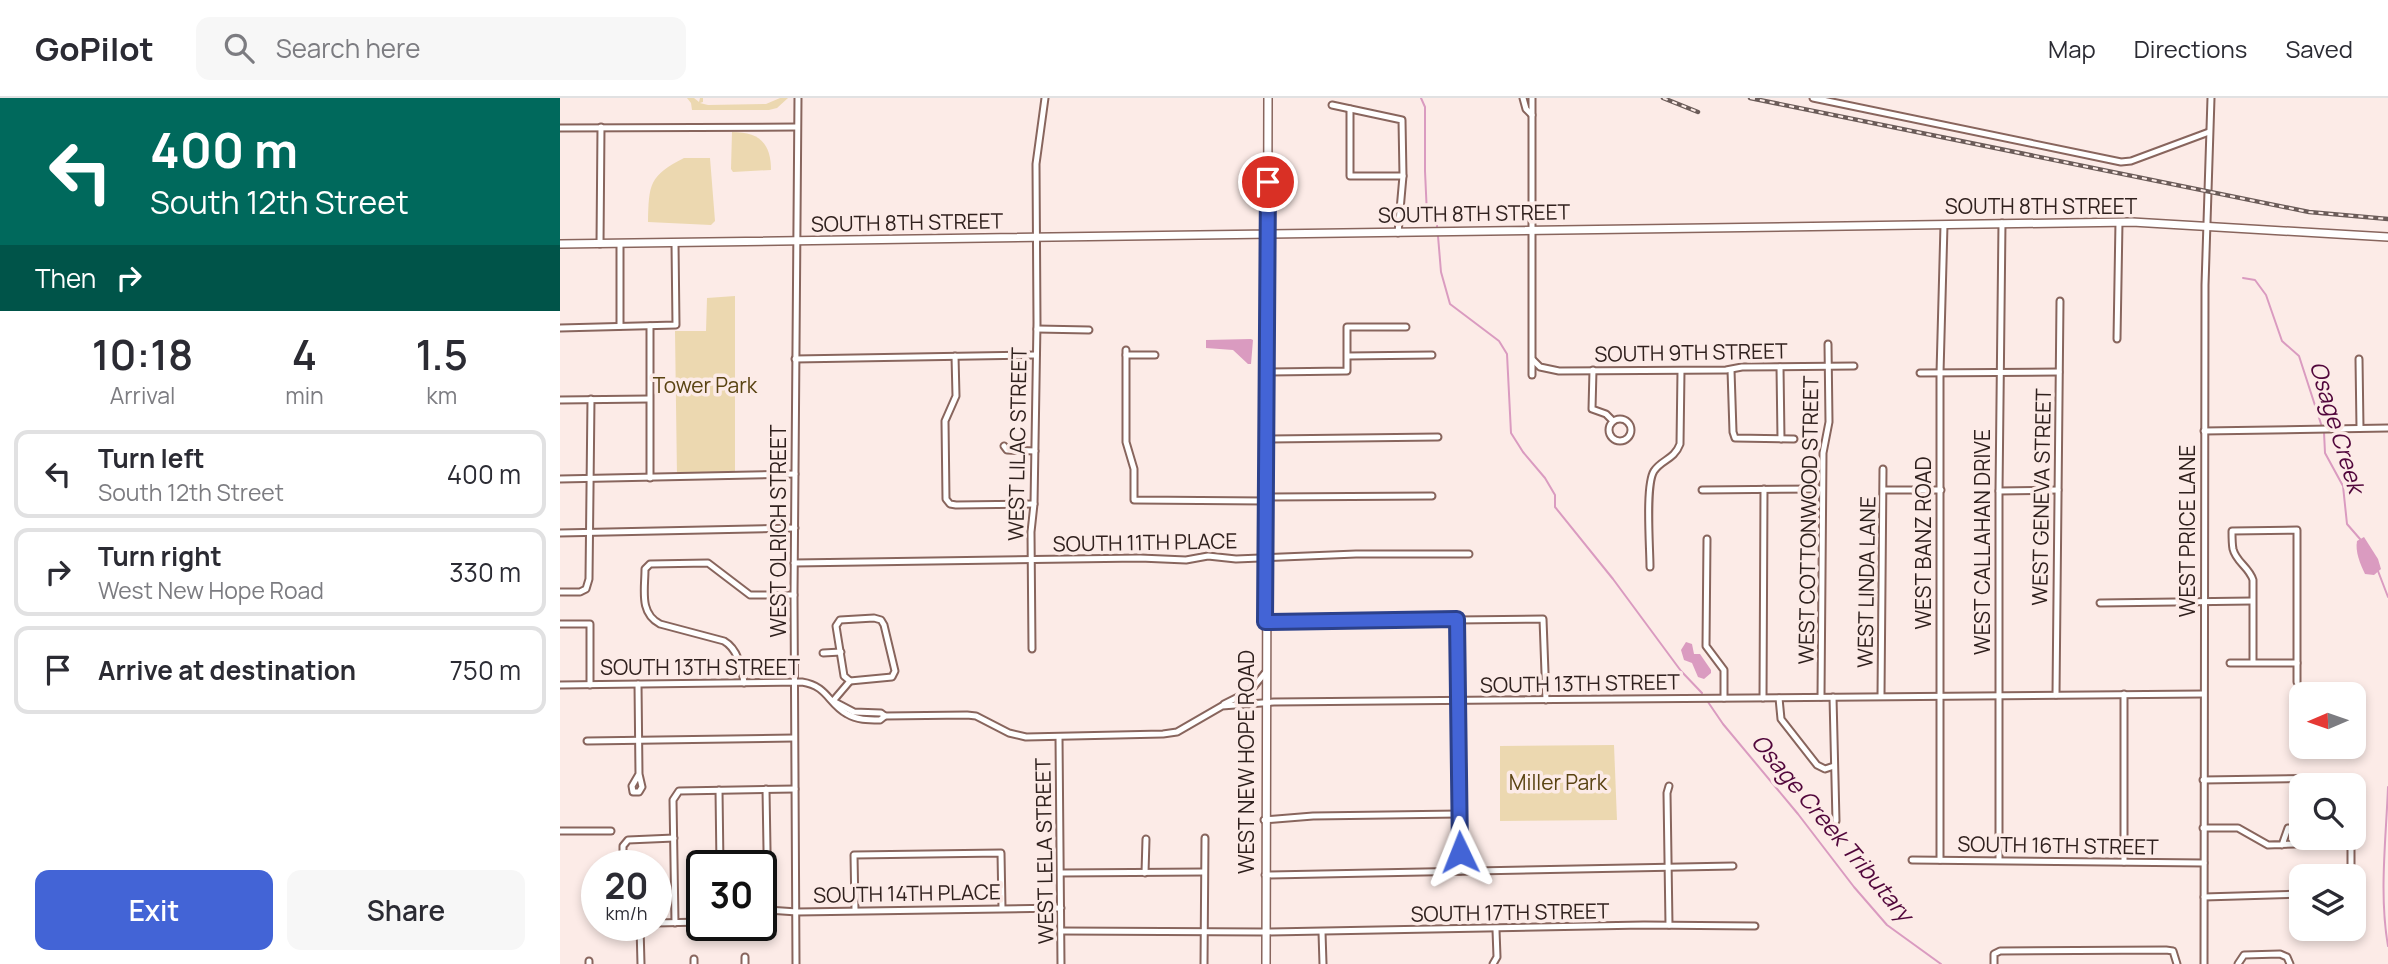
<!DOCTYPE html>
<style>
body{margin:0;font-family:Manrope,sans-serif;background:#f7f7f7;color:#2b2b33;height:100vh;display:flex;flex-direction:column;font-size:26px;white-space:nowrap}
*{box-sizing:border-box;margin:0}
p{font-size:23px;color:#7c7c81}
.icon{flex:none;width:38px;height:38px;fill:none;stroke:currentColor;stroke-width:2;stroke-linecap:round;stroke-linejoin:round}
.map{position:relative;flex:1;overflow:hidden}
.drawer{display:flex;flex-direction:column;background:#fff;width:560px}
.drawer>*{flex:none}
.hud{background:#00695c;color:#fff;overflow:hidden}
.needle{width:46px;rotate:268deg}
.controls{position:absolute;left:1729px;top:584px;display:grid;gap:14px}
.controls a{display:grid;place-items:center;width:77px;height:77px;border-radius:14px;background:#fff;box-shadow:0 4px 10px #0003;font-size:35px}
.speed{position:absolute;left:21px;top:752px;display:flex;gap:14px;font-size:35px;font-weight:700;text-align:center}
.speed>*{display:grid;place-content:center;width:91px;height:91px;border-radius:50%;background:#fff;box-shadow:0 4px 10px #0003;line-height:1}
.speed small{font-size:18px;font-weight:400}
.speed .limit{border:4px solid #111;border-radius:10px;background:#fff;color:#111}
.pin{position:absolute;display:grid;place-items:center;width:60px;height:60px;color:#fff;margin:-30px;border:4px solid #fff;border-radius:50%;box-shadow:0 2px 7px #0007}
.me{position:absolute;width:77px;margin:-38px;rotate:358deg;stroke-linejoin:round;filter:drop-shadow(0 0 5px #0008)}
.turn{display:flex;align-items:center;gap:24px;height:147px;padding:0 35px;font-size:32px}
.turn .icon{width:91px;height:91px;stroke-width:2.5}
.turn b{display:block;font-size:49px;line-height:60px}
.then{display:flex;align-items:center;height:66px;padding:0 35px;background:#0003;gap:14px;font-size:26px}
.eta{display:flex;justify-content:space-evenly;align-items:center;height:119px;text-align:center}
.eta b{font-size:42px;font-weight:600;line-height:49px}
.action{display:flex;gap:14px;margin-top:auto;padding:14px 35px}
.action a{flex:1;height:80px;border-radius:14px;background:#4364d6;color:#fff;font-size:28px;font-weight:600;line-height:80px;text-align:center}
.action a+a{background:#f7f7f7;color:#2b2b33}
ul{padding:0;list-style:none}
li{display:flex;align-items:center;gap:21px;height:88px;margin:0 14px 10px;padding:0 21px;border:4px solid #e1e1e2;border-radius:14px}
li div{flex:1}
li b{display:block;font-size:26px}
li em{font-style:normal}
header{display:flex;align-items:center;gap:42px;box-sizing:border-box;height:98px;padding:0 35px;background:#fff;border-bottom:2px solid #e1e1e2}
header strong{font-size:33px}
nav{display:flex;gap:38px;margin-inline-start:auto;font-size:24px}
.search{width:490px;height:63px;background:#f7f7f7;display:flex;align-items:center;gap:18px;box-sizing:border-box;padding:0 24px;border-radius:14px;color:#7c7c81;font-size:26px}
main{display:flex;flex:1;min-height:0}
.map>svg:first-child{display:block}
</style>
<header>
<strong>GoPilot</strong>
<div class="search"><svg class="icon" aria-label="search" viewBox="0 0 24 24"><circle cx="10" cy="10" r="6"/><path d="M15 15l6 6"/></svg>Search here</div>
<nav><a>Map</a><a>Directions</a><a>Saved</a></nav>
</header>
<main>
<section class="drawer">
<div class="hud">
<div class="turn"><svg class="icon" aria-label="left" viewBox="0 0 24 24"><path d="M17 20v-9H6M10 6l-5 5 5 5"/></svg><div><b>400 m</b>South 12th Street</div></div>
<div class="then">Then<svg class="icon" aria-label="right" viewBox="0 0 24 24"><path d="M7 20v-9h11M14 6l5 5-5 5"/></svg></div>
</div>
<div class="eta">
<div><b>10:18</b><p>Arrival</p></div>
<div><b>4</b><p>min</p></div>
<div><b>1.5</b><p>km</p></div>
</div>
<ul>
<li><svg class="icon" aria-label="left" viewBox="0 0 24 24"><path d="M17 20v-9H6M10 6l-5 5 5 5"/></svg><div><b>Turn left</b><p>South 12th Street</p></div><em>400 m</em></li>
<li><svg class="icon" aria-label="right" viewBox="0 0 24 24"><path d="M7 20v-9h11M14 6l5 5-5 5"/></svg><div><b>Turn right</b><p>West New Hope Road</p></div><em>330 m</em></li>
<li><svg class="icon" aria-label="arrive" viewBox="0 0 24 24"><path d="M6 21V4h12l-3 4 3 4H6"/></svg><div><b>Arrive at destination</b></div><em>750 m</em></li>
</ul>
<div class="action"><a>Exit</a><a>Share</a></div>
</section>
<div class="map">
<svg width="1828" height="866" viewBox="0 0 1828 866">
<rect width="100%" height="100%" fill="#fcebe7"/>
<g fill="#ecd8b0">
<path d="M127 0H134L139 4 140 0H143V4L140 5 148 7 206 6 220 0H228L217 10 209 12H132L131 5Z"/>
<path d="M172 34C199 34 211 45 211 72L173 74 171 71Z"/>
<path d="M124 60H150L155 123 151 127 88 124C89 86 89 78 124 60Z"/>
<path d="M175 198V377L117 379 115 233H146L147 200Z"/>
<path d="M1054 647 1057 722 940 723V648Z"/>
</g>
<g fill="#da9bc0">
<path d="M691 241 693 242 691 266H688L673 252 646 250V242Z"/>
<path d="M1804 439 1818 461 1821 471 1814 477 1805 476C1800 466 1795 453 1797 443Z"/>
<path d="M1126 544 1132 546 1134 556H1140L1151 572V575L1144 581 1138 579 1132 565 1124 562 1121 552Z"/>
</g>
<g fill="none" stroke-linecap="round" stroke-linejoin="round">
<g stroke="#da9bc0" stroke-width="2">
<path d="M861 0 865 9V73L867 117 877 126V130"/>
<path d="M878 138 881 174 890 206 939 243 947 256 951 335 963 354 985 380 995 397V409L1053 481 1121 573 1142 595"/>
<path d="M1683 180 1695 182 1706 197 1722 243 1739 258 1762 329"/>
<path d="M1764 334 1765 355 1783 388 1787 426 1800 441"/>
<path d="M1818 473 1828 499"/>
<path d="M1148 604 1163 626 1238 716 1294 789 1327 827 1381 866"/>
<path d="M1828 689C1826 742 1819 796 1828 848"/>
</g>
<defs>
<g id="minor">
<path d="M963 0 966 11 972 17"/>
<path d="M1253 0 1561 64 1571 63 1649 34"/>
<path d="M772 7 842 22 843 78 838 135"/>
<path d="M790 11V78H843"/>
<path d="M0 30 237 29"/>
<path d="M40 146 41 29"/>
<path d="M60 228V146"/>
<path d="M0 230 116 227 115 145"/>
<path d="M477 231 529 232"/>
<path d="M1557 241 1559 124"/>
<path d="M566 252V344L574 371V402L706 403"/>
<path d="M566 257H595"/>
<path d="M395 258 396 298 385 323 386 401 390 406 396 407 474 406"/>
<path d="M788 258 872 257"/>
<path d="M235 261 476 257"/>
<path d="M1799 261 1800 330"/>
<path d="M973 262 980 269 999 273 1166 272 1182 269 1294 268"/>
<path d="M1220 269 1221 341"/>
<path d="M1033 272 1032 311 1046 316 1053 323"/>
<path d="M1171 272 1173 334 1175 340 1234 341"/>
<path d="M706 274 787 273V229H846"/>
<path d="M1360 275 1499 274"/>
<path d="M972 277V0"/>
<path d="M0 302 89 301"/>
<circle cx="1060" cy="332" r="11"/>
<path d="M1644 333 1828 330"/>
<path d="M706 341 878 339"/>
<path d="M444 348 447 352 475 353"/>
<path d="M90 380V228"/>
<path d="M0 381 235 376"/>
<path d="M1142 392 1262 391"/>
<path d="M1324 392H1381"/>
<path d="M1439 393 1498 392"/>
<path d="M707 399 872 398"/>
<path d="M0 435 235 430"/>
<path d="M1147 441 1146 548 1164 572V600"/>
<path d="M234 465 580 460 626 462 648 458 676 461 796 456H909"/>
<path d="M1090 469C1090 449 1085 387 1094 373 1102 361 1114 362 1120 346L1121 273"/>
<path d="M0 494H20L26 491 29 481 31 301"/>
<path d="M1540 505 1692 503"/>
<path d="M314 520 321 522 324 527 335 573 332 579 290 583 284 578 276 528 280 522Z"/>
<path d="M897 521 900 773"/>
<path d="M705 524 983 521 986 602"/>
<path d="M0 526H30V587"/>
<path d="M472 551 471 434 474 406 477 225 476 66 485 0"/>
<path d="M263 555 281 554"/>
<path d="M1693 564V482C1689 469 1676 464 1673 451 1672 446 1672 439 1672 433L1737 432V584"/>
<path d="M1670 565H1737"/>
<path d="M184 585C182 570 178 551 164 543L100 526C79 515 85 492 85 471L90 466 148 465 190 497H234"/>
<path d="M78 586 79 676 82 689 79 694H73L72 688 79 676"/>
<path d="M0 587 242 584C268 588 268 606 287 616 297 622 308 622 320 622L325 618"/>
<path d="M1564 596V764"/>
<path d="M1496 597 1500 203"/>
<path d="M1321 598 1323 371"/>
<path d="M1261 599 1263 355 1269 324 1268 246"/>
<path d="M1273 599 1276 723"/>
<path d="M1203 600 1204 391"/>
<path d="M1219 600 1221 621 1257 667 1265 671 1274 668"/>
<path d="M273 603 294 614 321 615 325 618 407 617 416 618 449 635 466 639 603 636 617 634 662 608 714 604 1643 596"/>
<path d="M273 603 290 583"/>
<path d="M664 606 690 593 705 575"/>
<path d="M499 639 501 866"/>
<path d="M27 643 234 640"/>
<path d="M1643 682 1781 680 1789 682 1791 688"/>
<path d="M206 691 208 812"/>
<path d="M159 692 160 768"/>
<path d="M704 722 753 718 899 716"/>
<path d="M1643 730H1678L1708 747 1735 746 1738 744 1741 739 1738 732 1728 730 1722 747"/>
<path d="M0 733H51"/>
<path d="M1791 740V779"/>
<path d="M1352 762 1644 765"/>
<path d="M1380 762V275L1384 127"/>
<path d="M1439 762V393L1442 125"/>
<path d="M63 768V748L68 742 114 740"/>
<path d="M501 775 643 774"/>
<path d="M585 775 586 741"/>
<path d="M705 777 1173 768"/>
<path d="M1644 799 1741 796"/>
<path d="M295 812 294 757 441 755 442 810"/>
<path d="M201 823 206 818 208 812 237 814 501 810"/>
<path d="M96 825 142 824"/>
<path d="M115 825 113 702 119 693 235 691"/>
<path d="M1109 827 1107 695 1109 688"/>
<path d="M80 828 81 866"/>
<path d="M501 833 705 834 1084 827 1195 828"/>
<path d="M762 834 763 866"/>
<path d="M185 859V866"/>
<path d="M134 861V866"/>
<path d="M29 863V866"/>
<path d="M236 866 234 497 238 0"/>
<path d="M644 866 645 740"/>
<path d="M933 866 937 859 936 832"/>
<path d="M1434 866V856L1440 853 1606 852 1613 853 1617 866"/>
<path d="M1644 866 1645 187 1651 0"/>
<path d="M1678 866 1684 857 1720 856 1727 859 1730 866"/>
</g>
<g id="major">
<path d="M0 146 1572 124 1828 139"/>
<path d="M706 866 708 0"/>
</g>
</defs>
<use href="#minor" stroke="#88655d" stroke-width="9"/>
<use href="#major" stroke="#88655d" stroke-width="10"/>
<use href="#minor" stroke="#fff" stroke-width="5"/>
<use href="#major" stroke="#fff" stroke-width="7"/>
<defs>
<g id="rail">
<path d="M1103 0 1138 14"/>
<path d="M1190 0 1749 114 1828 121"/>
</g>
</defs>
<use href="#rail" stroke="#6b5c59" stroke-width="4.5"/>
<use href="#rail" stroke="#fcebe7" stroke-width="2" stroke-dasharray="5" stroke-linecap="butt"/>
</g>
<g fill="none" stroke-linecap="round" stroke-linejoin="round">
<defs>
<path id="route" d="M708 84 705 524 897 521 900 754"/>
</defs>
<use href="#route" stroke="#2c418b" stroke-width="18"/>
<use href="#route" stroke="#4364d6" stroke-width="12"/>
</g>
<g text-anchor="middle" stroke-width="7" stroke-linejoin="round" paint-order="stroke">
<g font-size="21" fill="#30211e" stroke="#fcebe7">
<text x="1481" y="116">SOUTH 8TH STREET</text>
<text transform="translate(914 116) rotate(-1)" y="7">SOUTH 8TH STREET</text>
<text transform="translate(347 125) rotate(-1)" y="7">SOUTH 8TH STREET</text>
<text transform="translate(1131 255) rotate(-1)" y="7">SOUTH 9TH STREET</text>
<text transform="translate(458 346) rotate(-89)" y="7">WEST LILAC STREET</text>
<text transform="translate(1482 399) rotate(-89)" y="7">WEST GENEVA STREET</text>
<text transform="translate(1249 422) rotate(-89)" y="7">WEST COTTONWOOD STREET</text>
<text transform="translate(219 433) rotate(-90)" y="7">WEST OLRICH STREET</text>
<text transform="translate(1628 433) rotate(-90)" y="7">WEST PRICE LANE</text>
<text transform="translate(1423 444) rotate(-90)" y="7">WEST CALLAHAN DRIVE</text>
<text transform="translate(585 445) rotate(-1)" y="7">SOUTH 11TH PLACE</text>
<text transform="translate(1364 445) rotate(-90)" y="7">WEST BANZ ROAD</text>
<text transform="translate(1307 484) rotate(-89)" y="7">WEST LINDA LANE</text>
<text x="140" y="577">SOUTH 13TH STREET</text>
<text transform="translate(1020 586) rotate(-1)" y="7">SOUTH 13TH STREET</text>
<text transform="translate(687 664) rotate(-90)" y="7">WEST NEW HOPE ROAD</text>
<text transform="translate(1498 748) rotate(1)" y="7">SOUTH 16TH STREET</text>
<text transform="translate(485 753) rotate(-91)" y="7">WEST LELA STREET</text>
<text transform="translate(347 796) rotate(-1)" y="7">SOUTH 14TH PLACE</text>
<text transform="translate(950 815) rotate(-1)" y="7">SOUTH 17TH STREET</text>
</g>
<g font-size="21" fill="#5a4413" stroke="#fcebe7">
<text x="145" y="295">Tower Park</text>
<text x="998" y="692">Miller Park</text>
</g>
<g font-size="23" font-style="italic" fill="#51063b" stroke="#fcebe7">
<text transform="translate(1777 329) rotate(73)" y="8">Osage Creek</text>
<text transform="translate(1272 730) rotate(50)" y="8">Osage Creek Tributary</text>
</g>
</g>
</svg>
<div class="controls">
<a><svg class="needle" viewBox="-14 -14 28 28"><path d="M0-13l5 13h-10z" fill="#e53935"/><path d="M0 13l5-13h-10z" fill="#7c7c81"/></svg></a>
<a><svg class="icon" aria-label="search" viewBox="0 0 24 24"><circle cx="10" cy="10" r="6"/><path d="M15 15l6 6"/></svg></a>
<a><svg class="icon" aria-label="layers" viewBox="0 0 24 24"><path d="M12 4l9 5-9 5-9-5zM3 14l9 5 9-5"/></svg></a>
</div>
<div class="speed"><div>20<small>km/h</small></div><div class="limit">30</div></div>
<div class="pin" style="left:708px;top:84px;background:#d93025"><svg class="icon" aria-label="arrive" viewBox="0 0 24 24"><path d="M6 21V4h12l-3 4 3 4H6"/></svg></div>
<svg class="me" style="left:900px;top:754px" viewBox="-20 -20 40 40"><path d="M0-17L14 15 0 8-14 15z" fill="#4364d6" stroke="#fff" stroke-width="4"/></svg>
</div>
</main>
